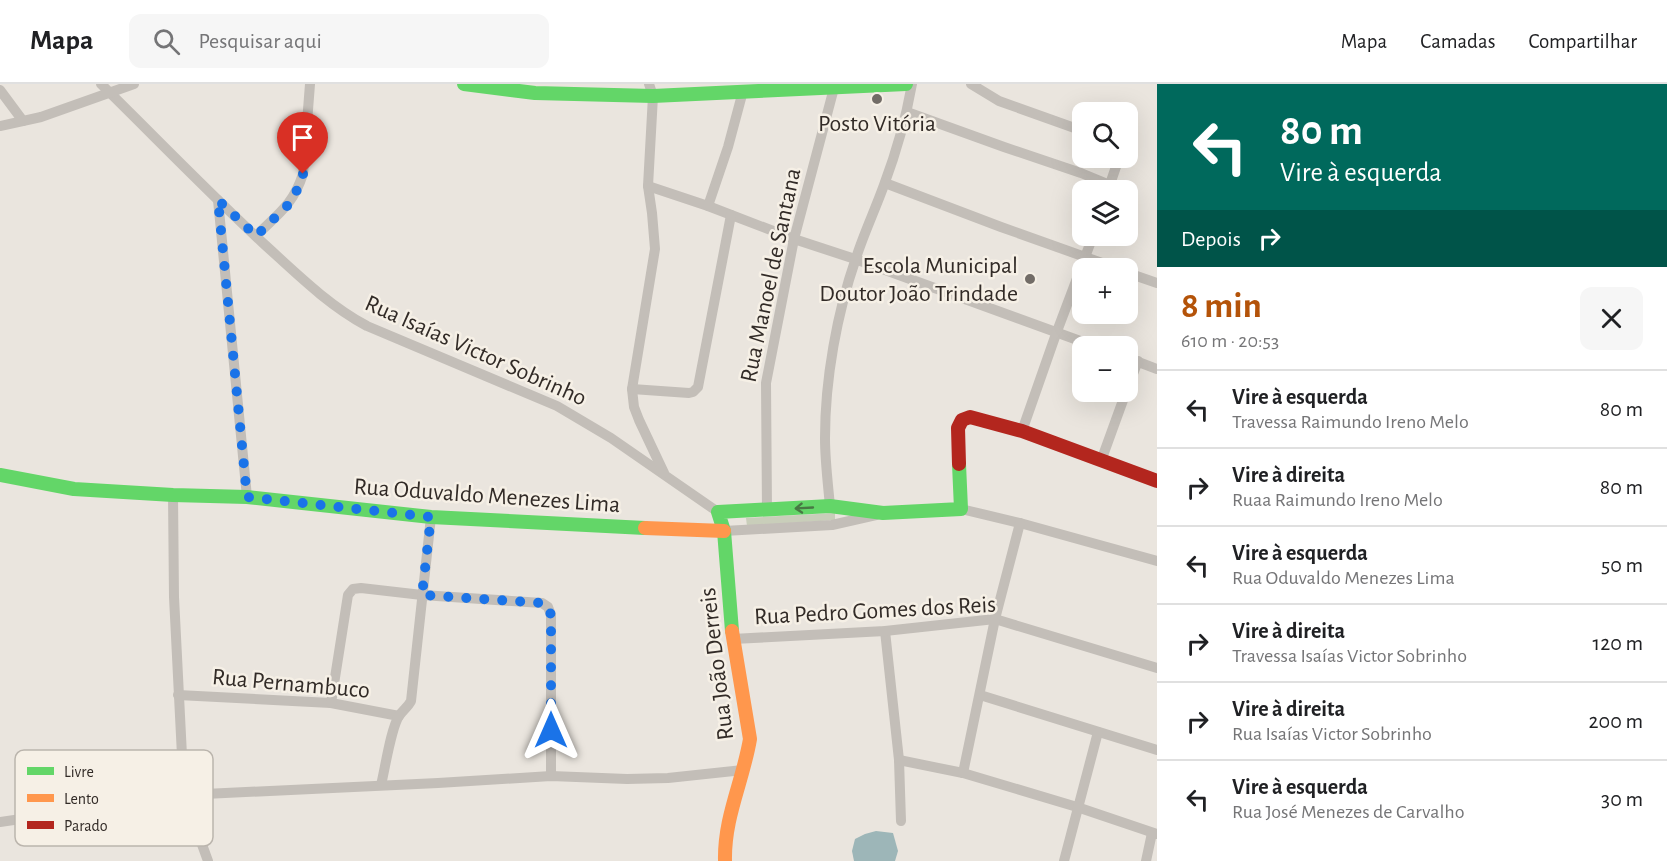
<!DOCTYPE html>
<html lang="pt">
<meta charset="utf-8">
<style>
body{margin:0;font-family:"Alegreya Sans",sans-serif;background:#f6f6f6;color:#202124;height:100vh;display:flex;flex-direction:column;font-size:22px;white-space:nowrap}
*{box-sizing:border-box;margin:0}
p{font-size:20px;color:#757577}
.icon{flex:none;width:33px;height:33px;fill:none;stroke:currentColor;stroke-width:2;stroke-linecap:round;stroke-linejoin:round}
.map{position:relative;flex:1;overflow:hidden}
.drawer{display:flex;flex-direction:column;background:#fff;width:510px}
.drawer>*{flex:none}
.top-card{background:#00695c;color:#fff;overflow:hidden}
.buttons{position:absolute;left:1072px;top:18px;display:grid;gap:12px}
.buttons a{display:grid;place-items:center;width:66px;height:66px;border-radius:12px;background:#fff;box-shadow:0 6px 24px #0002;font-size:30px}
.pin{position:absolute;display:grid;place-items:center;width:51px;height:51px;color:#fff;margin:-62px -26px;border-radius:50% 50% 50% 0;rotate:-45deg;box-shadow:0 0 6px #0007}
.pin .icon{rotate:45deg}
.me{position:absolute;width:66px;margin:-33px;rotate:0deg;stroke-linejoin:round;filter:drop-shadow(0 0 4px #0008)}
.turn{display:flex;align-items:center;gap:21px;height:126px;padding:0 24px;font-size:27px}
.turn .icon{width:78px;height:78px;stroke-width:2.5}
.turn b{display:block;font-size:42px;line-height:51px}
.then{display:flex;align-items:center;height:57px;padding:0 24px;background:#0003;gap:12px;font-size:22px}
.round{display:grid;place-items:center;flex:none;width:63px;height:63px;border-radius:12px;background:#f6f6f6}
.overview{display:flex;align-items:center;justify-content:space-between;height:102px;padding:0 24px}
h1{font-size:36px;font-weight:700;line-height:45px;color:#b45309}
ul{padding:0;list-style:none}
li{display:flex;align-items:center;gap:18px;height:78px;padding:0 24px;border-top:2px solid #e0e0e0}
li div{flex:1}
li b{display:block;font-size:22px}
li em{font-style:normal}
header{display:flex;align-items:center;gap:36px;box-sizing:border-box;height:84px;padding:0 30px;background:#fff;border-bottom:2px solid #e0e0e0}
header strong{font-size:28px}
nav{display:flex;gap:33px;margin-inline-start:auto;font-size:21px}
.search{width:420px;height:54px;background:#f6f6f6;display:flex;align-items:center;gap:15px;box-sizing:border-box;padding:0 21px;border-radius:12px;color:#757577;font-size:22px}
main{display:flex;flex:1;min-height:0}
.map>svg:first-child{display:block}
</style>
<header>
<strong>Mapa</strong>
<div class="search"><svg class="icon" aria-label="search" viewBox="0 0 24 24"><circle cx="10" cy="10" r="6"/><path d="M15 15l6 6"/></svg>Pesquisar aqui</div>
<nav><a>Mapa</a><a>Camadas</a><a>Compartilhar</a></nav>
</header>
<main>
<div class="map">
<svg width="1157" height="777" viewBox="0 0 1157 777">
<rect width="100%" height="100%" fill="#eae5de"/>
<path fill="#c9ceba" d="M835 429V436L747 442 746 434Z"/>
<path fill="#9db6b8" d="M876 747 893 749 898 767 895 777H854L852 767 855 755 865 750Z"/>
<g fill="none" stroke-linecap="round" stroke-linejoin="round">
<g stroke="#c3beb8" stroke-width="10">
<path d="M101 0C155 53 208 108 264 160 297 190 328 221 367 242L557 322 611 354 718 428"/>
<path d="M649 0 653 12 648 102 652 129 655 165 632 305 634 323 639 336 664 389"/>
<path d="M971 0 999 17 1083 47"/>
<path d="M0 6 23 37"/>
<path d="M907 28 1004 63 1081 89 1110 101"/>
<path d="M0 42 41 33 134 0"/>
<path d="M885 99 1001 143 1116 184"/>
<path d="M648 102 708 122 794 155 855 175 1094 262"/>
<path d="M1108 106 1119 74"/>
<path d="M218 116 247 413"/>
<path d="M708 122 728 63 743 7"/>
<path d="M256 152C278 130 293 121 303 90L310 0"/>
<path d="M1128 189 1157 199"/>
<path d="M1128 274 1157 285"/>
<path d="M1128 303 1138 277"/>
<path d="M632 305 689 309 693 308 698 303 731 131"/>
<path d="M1022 347 1056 250 1093 152"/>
<path d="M1101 377 1126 308"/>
<path d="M173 411 174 513 184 711 208 777"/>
<path d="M830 422C828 400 825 377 825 354 825 295 837 229 856 174 864 149 875 126 884 101 896 69 906 34 912 0"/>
<path d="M961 425 1020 439 1157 477"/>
<path d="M767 426 766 299 794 155 834 4"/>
<path d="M724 447 832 441 876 431"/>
<path d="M885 547 899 676 901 737"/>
<path d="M733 555 885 547 995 535 1157 584"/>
<path d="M178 611 331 619 399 632"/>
<path d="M980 611 1157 666"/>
<path d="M331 619 348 511 353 505 361 504 422 511 542 519 548 523 551 531V692"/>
<path d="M899 676 963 689 1077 723 1157 750"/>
<path d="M963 689 995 535 1020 439"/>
<path d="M381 701C385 685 391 644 399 632 403 626 408 623 411 617L431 433"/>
<path d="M0 738 184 711 438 699 551 692 627 695 668 694 743 686"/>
<path d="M1064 777 1098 648"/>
<path d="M1146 777 1152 749"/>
</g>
<g stroke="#63d668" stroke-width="14">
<path d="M464 0 535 9 653 12 906 0"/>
<path d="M0 391 74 405 173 411 247 413 431 433 645 444"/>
<path d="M732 547 724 447 718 428 830 422 883 429 961 425 959 380"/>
</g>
<g stroke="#ff974d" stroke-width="14">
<path d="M645 444 724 447"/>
<path d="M725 777C724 733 743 697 750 655L732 547"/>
</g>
<path stroke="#b3261e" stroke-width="14" d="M959 380 958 344 962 336 970 333 1022 347 1157 397"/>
</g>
<defs><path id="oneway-shaft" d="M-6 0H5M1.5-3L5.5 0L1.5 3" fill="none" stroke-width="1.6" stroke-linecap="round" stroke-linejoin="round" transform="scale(1.5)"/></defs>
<use stroke="#487844" href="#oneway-shaft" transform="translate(804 424) rotate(177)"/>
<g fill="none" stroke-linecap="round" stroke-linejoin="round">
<path stroke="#1a73e8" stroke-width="10" stroke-dasharray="0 18" d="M303 90 295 111 289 120 256 152 218 116 247 413 431 433 422 511 542 519 548 523 551 531V646"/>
</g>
<g fill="#726c67" stroke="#f6f0e6" stroke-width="2">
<circle cx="877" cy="15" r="6"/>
<circle cx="1030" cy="195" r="6"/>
</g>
<g text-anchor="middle" stroke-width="5" stroke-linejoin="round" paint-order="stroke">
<g font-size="24" fill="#322b27" stroke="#f6f0e6">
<text x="877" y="47">Posto Vitória</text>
<text x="1018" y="189" text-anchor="end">Escola Municipal<tspan x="1018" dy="28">Doutor João Trindade</tspan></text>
</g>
<g font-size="24" fill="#322b27" stroke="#f6f0e6">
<text transform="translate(770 191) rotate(-78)" y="8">Rua Manoel de Santana</text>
<text transform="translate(476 266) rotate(24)" y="8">Rua Isaías Victor Sobrinho</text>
<text transform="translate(487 411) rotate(4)" y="8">Rua Oduvaldo Menezes Lima</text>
<text transform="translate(875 526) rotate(-3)" y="8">Rua Pedro Gomes dos Reis</text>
<text transform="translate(716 580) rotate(-97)" y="8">Rua João Derreis</text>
<text transform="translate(291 599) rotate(5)" y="8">Rua Pernambuco</text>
</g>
</g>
<rect x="15" y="666" width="198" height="96" rx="9" fill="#f6f0e6" stroke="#bbb5ad" stroke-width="1.5"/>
<rect x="27" y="683" width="27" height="8" fill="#63d668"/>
<rect x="27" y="710" width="27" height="8" fill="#ff974d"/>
<rect x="27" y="737" width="27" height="8" fill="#b3261e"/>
<g font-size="16" fill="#322b27">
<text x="64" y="693">Livre</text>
<text x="64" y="720">Lento</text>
<text x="64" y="747">Parado</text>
</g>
</svg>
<div class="buttons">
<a><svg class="icon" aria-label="search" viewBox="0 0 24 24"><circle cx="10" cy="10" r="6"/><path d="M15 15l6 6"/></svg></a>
<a><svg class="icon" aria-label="layers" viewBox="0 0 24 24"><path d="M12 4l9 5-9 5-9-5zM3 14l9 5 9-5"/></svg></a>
<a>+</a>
<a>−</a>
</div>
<div class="pin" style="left:303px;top:90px;background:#d93025"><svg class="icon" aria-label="arrive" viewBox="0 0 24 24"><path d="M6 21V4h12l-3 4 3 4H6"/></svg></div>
<svg class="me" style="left:551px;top:646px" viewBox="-20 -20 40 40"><path d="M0-17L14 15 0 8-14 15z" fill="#1a73e8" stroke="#fff" stroke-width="4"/></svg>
</div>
<section class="drawer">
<div class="top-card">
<div class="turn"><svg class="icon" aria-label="left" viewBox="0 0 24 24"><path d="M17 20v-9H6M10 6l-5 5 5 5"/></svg><div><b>80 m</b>Vire à esquerda</div></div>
<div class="then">Depois<svg class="icon" aria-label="right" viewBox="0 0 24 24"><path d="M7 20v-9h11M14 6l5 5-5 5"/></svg></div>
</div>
<div class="overview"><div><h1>8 min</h1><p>610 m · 20:53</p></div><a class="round"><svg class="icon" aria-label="close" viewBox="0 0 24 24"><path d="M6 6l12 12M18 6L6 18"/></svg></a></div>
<ul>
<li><svg class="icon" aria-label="left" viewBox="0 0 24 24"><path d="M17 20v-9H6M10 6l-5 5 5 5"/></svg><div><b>Vire à esquerda</b><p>Travessa Raimundo Ireno Melo</p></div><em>80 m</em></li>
<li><svg class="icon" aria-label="right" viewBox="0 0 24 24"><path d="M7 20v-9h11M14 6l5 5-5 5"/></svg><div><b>Vire à direita</b><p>Ruaa Raimundo Ireno Melo</p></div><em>80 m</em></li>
<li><svg class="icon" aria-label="left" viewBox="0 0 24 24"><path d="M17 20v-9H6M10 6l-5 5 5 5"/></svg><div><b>Vire à esquerda</b><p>Rua Oduvaldo Menezes Lima</p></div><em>50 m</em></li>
<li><svg class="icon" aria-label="right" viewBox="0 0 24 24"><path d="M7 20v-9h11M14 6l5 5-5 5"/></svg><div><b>Vire à direita</b><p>Travessa Isaías Victor Sobrinho</p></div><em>120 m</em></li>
<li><svg class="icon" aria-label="right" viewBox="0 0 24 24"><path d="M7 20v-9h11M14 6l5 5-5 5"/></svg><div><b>Vire à direita</b><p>Rua Isaías Victor Sobrinho</p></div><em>200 m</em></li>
<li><svg class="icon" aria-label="left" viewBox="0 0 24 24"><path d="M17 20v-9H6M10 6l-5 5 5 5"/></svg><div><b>Vire à esquerda</b><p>Rua José Menezes de Carvalho</p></div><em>30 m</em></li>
</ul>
</section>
</main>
